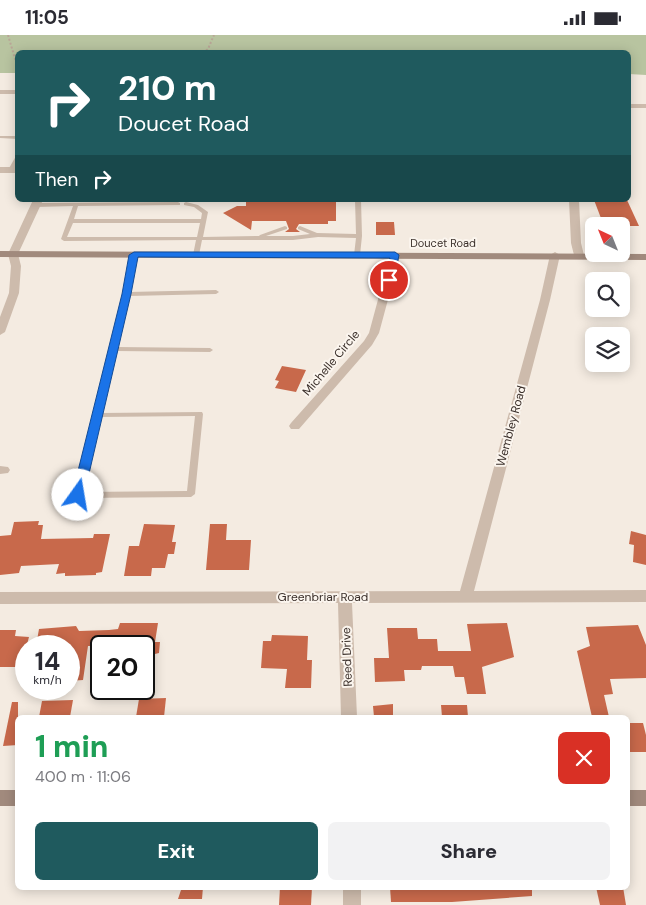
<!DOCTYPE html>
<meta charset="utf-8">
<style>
body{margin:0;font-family:"DM Sans",sans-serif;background:#f2f2f3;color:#2b2b33;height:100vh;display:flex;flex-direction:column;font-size:19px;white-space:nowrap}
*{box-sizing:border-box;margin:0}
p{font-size:16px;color:#7c7c81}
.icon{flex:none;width:28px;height:28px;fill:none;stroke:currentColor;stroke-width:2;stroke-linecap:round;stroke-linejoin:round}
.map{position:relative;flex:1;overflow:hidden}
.drawer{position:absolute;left:15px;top:680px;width:615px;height:175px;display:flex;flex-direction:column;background:#fff;border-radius:8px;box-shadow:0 2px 12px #0003}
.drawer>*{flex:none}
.guide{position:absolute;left:15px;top:15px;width:616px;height:152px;border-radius:8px;box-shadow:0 2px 12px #0003;background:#1f5a5e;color:#fff;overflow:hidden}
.needle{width:32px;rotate:317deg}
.tools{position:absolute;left:585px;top:182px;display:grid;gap:10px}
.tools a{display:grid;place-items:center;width:45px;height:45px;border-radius:8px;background:#fff;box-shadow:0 2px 12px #0003;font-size:25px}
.speed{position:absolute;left:15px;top:600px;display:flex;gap:10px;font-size:25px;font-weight:700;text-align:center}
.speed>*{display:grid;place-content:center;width:65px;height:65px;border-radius:50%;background:#fff;box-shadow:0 2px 12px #0003;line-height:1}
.speed small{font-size:12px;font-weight:400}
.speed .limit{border:2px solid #111;border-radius:8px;background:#fff;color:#111}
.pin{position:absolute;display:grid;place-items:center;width:42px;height:42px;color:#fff;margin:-21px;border:2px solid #fff;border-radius:50%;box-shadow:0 1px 5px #0007}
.me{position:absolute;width:55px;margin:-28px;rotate:13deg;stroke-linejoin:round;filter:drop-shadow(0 0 4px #0008)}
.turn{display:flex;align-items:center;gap:18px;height:105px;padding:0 20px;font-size:22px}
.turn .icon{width:65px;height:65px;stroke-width:2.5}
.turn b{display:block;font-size:35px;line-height:42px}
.then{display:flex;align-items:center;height:48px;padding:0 20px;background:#0003;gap:10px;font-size:19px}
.round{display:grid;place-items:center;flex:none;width:52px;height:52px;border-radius:8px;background:#f2f2f3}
.summary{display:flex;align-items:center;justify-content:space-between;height:85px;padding:0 20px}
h1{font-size:30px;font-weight:800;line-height:38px;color:#1e9e55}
.button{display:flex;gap:10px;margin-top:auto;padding:10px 20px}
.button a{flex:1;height:58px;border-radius:8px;background:#1f5a5e;color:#fff;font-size:20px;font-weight:800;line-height:58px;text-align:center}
.button a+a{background:#f2f2f3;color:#2b2b33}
.status{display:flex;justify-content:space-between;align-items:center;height:35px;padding:0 25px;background:#fff;direction:ltr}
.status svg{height:14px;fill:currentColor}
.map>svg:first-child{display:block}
</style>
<div class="status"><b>11:05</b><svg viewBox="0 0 49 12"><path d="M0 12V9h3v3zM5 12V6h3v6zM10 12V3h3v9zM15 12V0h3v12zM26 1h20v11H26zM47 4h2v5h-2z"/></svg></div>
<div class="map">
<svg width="646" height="870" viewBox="0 0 646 870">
<rect width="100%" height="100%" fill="#f4ebe1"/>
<path fill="#b8c4a0" d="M0 0H646V40L629 39V18H18L17 38H0Z"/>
<g fill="#c8694b">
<path d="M336 165V186H328V189H299L296 194 300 197H285L289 194 286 186H252L251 195 223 178 237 171H246V166Z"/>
<path d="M594 165H627L639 191H604Z"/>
<path d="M376 187H394L395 200H376Z"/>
<path d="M282 331 306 335 296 357 275 353 279 346 275 345Z"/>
<path d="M39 486 38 490H43L41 504 93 503 94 499H110L102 537 96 538V540L65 541V538L56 539 59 529 21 531 19 538 0 540V501L11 500 14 487Z"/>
<path d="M144 489 175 490 172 507H176L174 519H168L165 533H152L151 541H124L129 511H139Z"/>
<path d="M210 489H227L226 505H251L249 535H206Z"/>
<path d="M631 496 646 500V530L633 527 634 510 629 509Z"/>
<path d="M120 588H158L155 607H160L159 618 155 619 150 655 144 654V611H88L83 645 69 646V611H36L39 594 76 591 79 596 109 595 118 594Z"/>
<path d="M507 588 514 622 482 632 486 659H467L464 642H455L453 631H422L421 635H404L405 646 375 647 374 623H389L387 593H417L418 604H437L438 616H471L467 589Z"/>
<path d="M638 590 646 610V643L610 644 613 659 604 660 609 682H592L577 616 590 611 586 592Z"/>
<path d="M0 595H16L15 601 29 602 21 632H0Z"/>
<path d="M272 600 308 601 307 625H312L311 653H285L287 634 261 633 263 606H271Z"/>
<path d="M166 663 164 682H136L139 664Z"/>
<path d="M73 665 70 682H39L42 666Z"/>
<path d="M12 667H18V710L3 711Z"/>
<path d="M393 669V682H374L373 671Z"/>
<path d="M441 670H467L468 682H442Z"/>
<path d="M628 688H643L646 700V717H628Z"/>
<path d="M182 852H203L202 864H178Z"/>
<path d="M280 852H312L311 870H279Z"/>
<path d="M390 852H532V861L452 867H391Z"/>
<path d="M596 852H623L626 870H600Z"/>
</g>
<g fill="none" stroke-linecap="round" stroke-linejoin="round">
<g stroke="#b9a596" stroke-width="2" stroke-dasharray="2 2" stroke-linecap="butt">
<path d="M8 0 18 34"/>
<path d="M203 18 208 14 214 0"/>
<path d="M205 18 213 17"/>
</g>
<g fill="#cdbbac" fill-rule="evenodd">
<path d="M0 101H18V104L0 103Z"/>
<path d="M16 121H18V128L13 136H9L8 135Z"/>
<path d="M355 165H361L362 201 360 220 357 222 354 220 356 203 318 202 293 205H202L199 220 196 222 193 220 196 205 64 206 61 204 73 171 36 172 33 170 36 168 178 167 180 168V170L78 171 74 184H201L202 178 194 172 184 170V168L186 167 198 170 208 177 203 202 259 201 260 200 285 191 287 192V194L266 201H293L310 199 298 194V192L300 191 317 198 356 199ZM73 188H200L197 202H67Z"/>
<path d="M134 218 137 220 129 257 216 255 219 257 216 259 129 261 117 312 210 313 213 315 210 317 116 316 101 378 202 377 203 379 195 459 191 462 78 463 74 460 123 259 131 220ZM195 381 187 456 83 457 100 382Z"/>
</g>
<g fill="#cdbbac" fill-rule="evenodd">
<rect x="0" y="55" width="18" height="4"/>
<rect x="629" y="69" width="17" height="4"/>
<rect x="0" y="132" width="18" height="6"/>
<path d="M33 165H43L18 219 21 231 19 258 5 297 0 300V282L9 258 11 231 8 219Z"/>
<path d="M569 165H579L581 208 584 220 579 223 574 220 571 208Z"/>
<path d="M395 217 400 220 379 298 372 310 299 394H291L289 391 291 388 364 306 369 298 390 220Z"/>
<path d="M555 217 560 220 550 265 474 556 646 555V567L352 568 357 682H341L338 568 0 569V557L460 556 540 265 550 220Z"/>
<path d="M0 431 8 432 10 435 8 438 0 439Z"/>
<rect x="343" y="852" width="18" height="18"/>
</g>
<g fill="#a18a7d" fill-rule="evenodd">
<path d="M0 216 646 219V225L0 222Z"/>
<rect x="0" y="755" width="18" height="16"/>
<rect x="628" y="755" width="18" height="16"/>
</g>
</g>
<path fill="#1a73e8" stroke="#114b97" d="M134 217H395L399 220 394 245 389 248 384 245 390 223 138 222 131 259 84 460 78 464 72 460 122 259 129 220Z"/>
<g text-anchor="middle" stroke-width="4" stroke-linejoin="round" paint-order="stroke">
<g font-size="11" fill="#3b302b" stroke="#fbf5ee">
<text x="443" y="212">Doucet Road</text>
</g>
<g font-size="12" fill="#3b302b" stroke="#fbf5ee">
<text transform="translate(331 328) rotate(-50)" y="4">Michelle Circle</text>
<text transform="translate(511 391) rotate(-75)" y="4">Wembley Road</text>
<text x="323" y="566">Greenbriar Road</text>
<text transform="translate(347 622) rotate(-92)" y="4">Reed Drive</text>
</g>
</g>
</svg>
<div class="tools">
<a><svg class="needle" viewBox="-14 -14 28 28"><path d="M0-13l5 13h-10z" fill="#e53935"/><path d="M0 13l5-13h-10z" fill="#7c7c81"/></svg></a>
<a><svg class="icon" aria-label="search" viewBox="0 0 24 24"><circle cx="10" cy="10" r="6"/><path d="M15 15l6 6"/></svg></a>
<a><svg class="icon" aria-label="layers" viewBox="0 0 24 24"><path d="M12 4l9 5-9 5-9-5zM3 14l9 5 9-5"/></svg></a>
</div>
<div class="speed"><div>14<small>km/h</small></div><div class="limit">20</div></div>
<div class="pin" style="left:389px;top:245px;background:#d93025"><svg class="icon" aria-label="arrive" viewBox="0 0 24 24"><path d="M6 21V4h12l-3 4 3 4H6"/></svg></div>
<svg class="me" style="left:78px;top:460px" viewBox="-20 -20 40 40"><circle r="19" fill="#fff"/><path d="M0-13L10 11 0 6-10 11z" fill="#1a73e8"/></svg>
<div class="guide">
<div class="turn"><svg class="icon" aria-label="right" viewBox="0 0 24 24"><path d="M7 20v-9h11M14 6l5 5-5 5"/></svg><div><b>210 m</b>Doucet Road</div></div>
<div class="then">Then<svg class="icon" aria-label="right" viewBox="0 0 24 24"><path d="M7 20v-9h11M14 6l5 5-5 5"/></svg></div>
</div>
<section class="drawer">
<div class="summary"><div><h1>1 min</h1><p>400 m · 11:06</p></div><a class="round" style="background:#d93025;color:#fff"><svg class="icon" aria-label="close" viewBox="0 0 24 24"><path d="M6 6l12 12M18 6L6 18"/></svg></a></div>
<div class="button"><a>Exit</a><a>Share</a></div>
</section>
</div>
